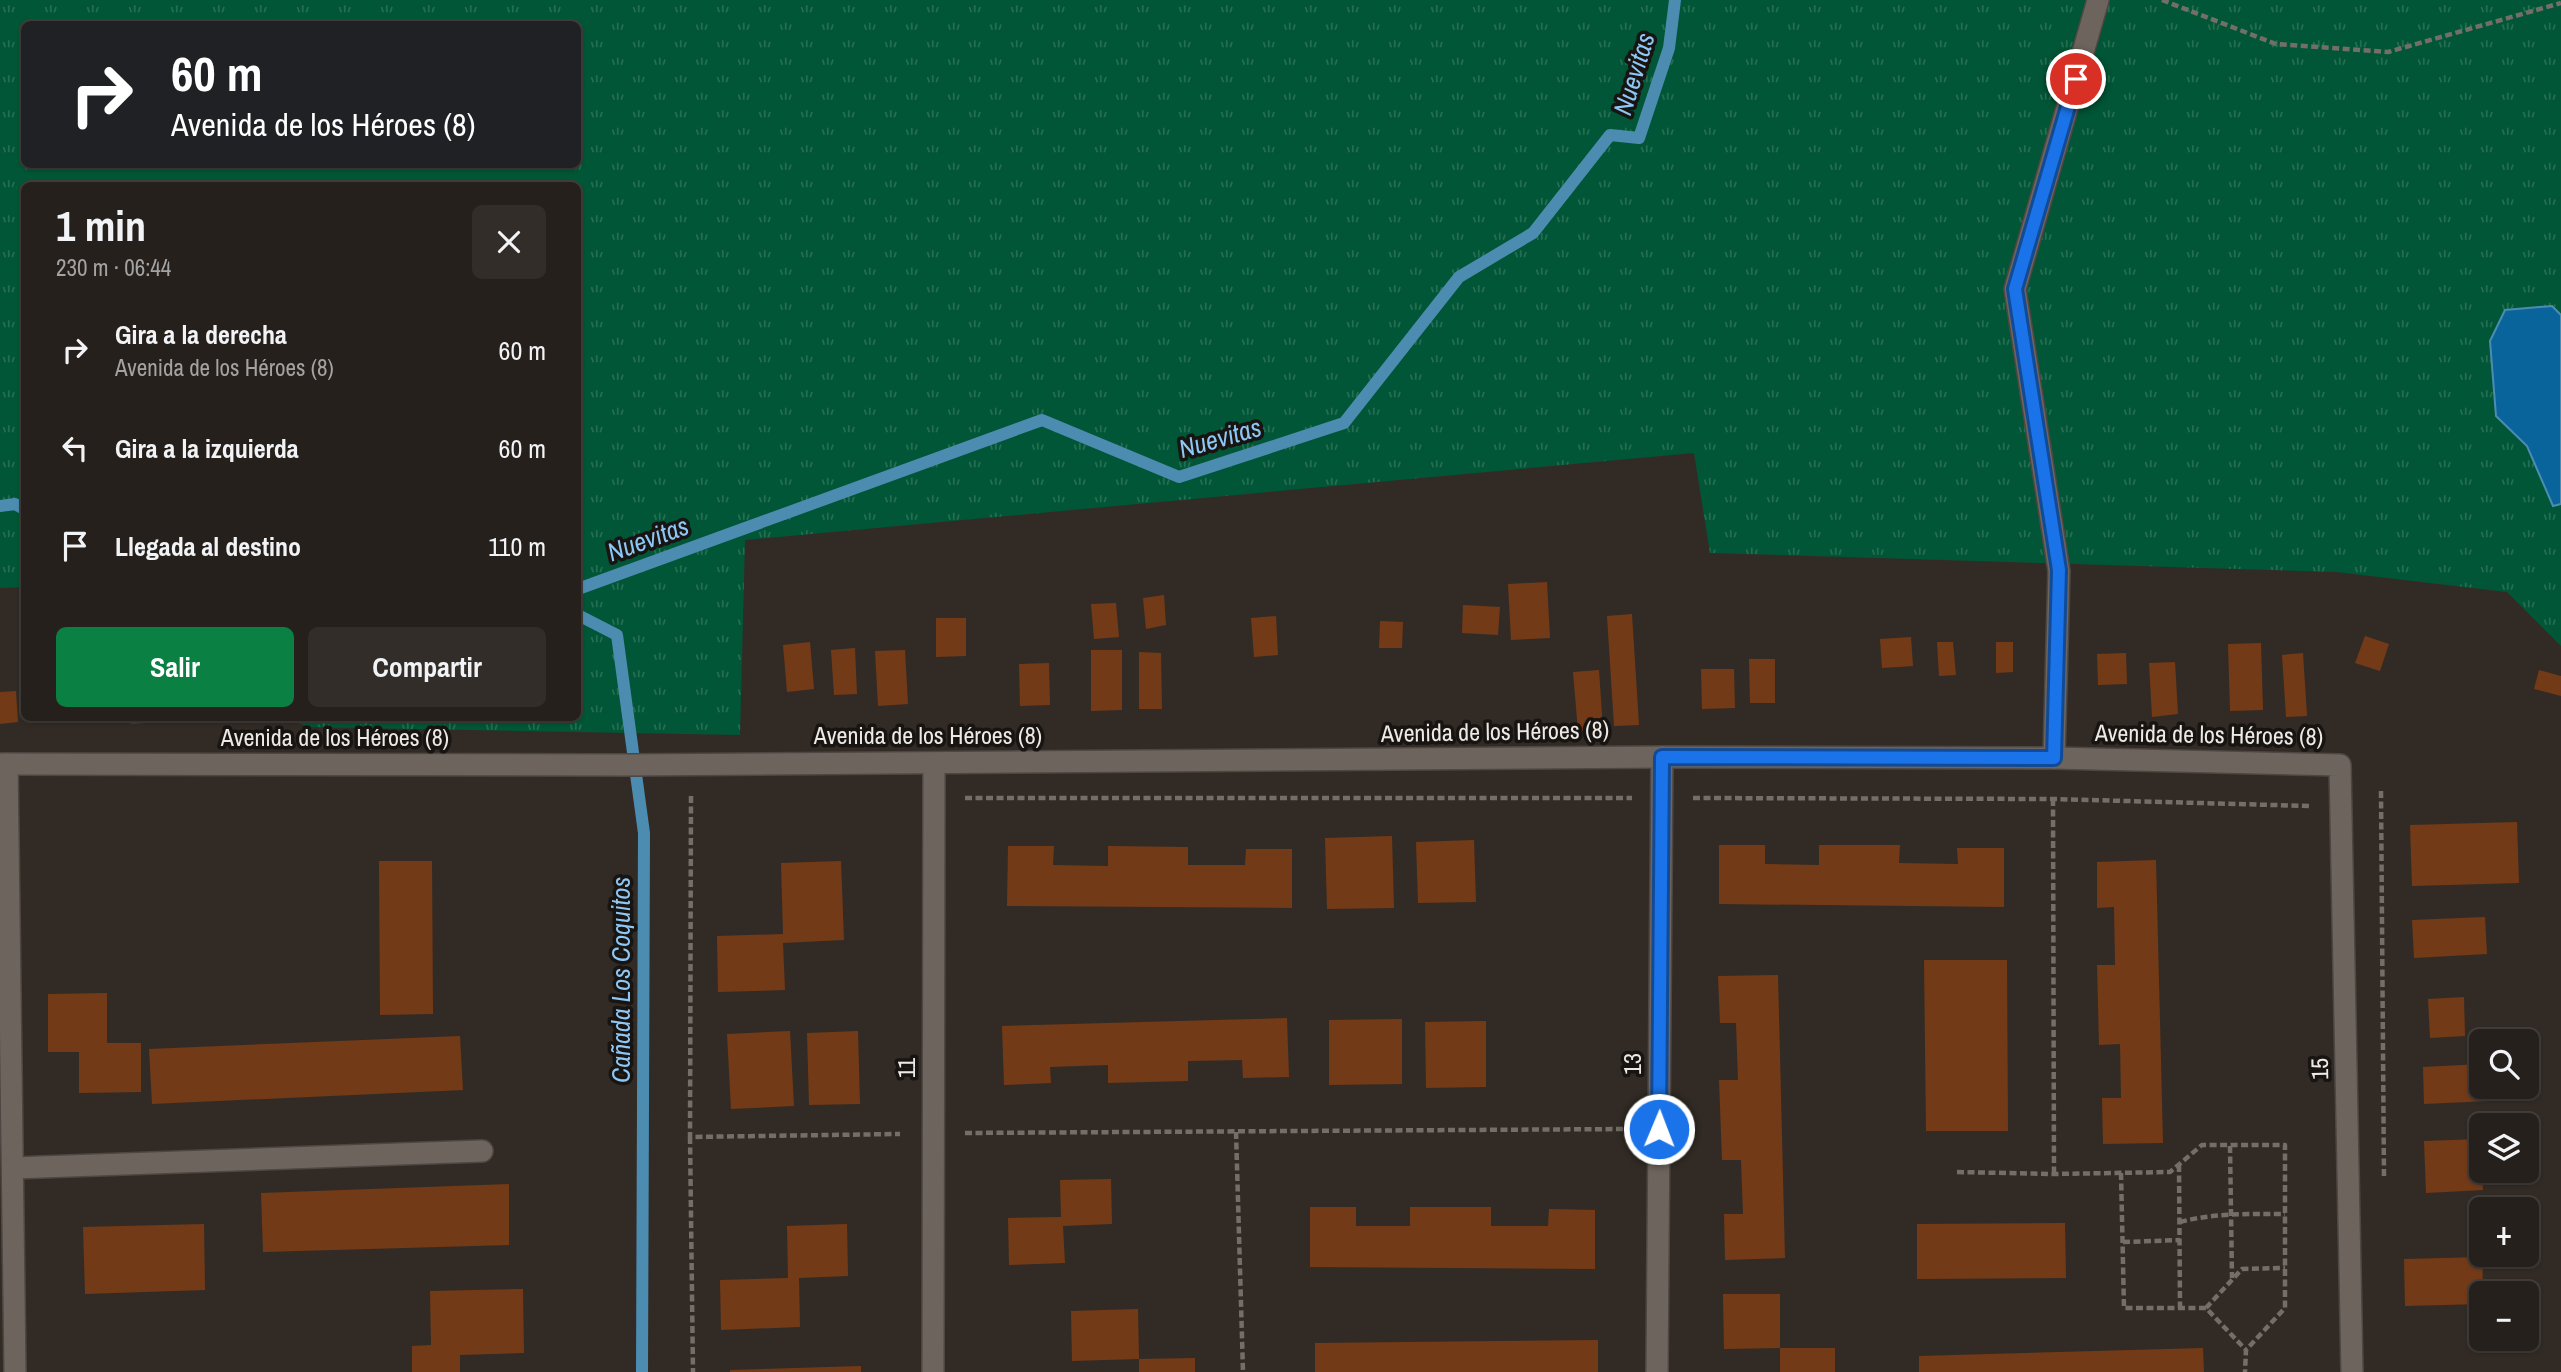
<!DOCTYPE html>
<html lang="es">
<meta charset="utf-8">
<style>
body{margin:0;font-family:"Archivo Narrow",sans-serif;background:#322d29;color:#f1f3f6;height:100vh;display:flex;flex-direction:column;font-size:26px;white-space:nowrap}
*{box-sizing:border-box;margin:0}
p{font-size:23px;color:#a4a3a3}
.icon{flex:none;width:38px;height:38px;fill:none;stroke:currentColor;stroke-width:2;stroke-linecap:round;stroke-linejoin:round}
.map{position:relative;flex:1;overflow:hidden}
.drawer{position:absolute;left:21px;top:182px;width:560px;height:539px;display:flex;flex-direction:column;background:#26201c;border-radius:10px;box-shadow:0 2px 5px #0004,0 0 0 2px #423e3b}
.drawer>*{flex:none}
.top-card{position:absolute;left:21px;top:21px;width:560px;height:147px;border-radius:10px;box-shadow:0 2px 5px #0004,0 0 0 2px #423e3b;background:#202124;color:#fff;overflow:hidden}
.fabs{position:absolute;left:2469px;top:1029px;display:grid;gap:14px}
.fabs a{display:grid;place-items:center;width:70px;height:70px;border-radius:10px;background:#26201c;box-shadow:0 2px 5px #0004,0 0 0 2px #423e3b;font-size:35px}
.pin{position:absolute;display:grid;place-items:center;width:60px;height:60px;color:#fff;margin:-30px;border:4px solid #fff;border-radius:50%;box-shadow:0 2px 7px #0007}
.me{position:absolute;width:77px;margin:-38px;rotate:1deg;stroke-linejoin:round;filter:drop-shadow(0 0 5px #0008)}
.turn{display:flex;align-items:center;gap:24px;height:147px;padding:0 35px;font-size:32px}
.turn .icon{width:91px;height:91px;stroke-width:2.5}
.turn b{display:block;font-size:49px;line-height:60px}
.round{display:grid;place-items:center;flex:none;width:74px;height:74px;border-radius:10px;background:#322d29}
.head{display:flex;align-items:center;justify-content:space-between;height:119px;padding:0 35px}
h1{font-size:42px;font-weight:700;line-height:52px}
.button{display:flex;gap:14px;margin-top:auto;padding:14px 35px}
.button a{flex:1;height:80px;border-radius:10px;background:#0b8043;color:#fff;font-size:28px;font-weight:700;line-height:80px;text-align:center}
.button a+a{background:#322d29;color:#f1f3f6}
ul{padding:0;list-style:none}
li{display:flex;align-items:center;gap:21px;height:98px;padding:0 35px}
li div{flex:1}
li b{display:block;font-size:26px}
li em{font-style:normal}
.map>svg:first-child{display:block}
</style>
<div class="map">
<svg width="2561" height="1372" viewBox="0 0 2561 1372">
<defs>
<pattern id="grass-tufts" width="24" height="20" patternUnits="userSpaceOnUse" patternTransform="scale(1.75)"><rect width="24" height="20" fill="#005636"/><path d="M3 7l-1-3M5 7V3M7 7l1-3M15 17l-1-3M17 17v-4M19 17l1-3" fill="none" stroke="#266e53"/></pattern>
</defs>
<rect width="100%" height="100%" fill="#322b25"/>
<path fill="url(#grass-tufts)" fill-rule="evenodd" d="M0 0H2561V646L2507 592 2336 572 1710 553 1694 453 745 540 740 735 307 727 289 718H578V186H24V587L0 588ZM24 24H578V164H24Z"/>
<path fill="#09649b" stroke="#4d8cb1" stroke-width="2" d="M2552 306 2561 315V504L2553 506 2527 446 2496 416 2490 341 2505 310Z"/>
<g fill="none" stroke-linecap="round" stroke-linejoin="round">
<g stroke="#4d8cb1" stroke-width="12">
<path d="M0 506 15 504 24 509"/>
<path d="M578 589 1042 420 1179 477 1344 423 1459 277 1533 233 1610 135 1639 138 1669 48 1675 0"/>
<path d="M578 615 617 635 644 833 642 1372"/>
</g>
</g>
<g fill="#733a17">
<path d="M1547 582 1550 638 1511 640 1508 584Z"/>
<path d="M1164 595 1166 625 1146 629 1143 598Z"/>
<path d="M1116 603 1119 637 1094 639 1091 604Z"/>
<path d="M1463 605 1500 607 1498 635 1462 633Z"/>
<path d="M1632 614 1639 725 1614 726 1607 616Z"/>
<path d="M1276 616 1278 655 1254 657 1251 618Z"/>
<path d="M936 618H966V656L936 657Z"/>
<path d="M1380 621 1403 622 1402 648H1379Z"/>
<path d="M2365 636 2389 644 2380 671 2355 663Z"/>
<path d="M1911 637 1913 666 1882 668 1880 639Z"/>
<path d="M810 642 814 689 787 692 783 645Z"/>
<path d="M1937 642H1953L1956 675 1939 676Z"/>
<path d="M1996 642H2013V672L1996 673Z"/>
<path d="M2261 643 2263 710 2230 711 2228 644Z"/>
<path d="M855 648 857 694 834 695 831 650Z"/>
<path d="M905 650 908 704 878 706 875 651Z"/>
<path d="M1091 650H1122V710L1091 711Z"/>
<path d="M1139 652 1161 653 1162 709H1139Z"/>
<path d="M2126 653 2127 684 2098 685 2097 654Z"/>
<path d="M2303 653 2307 716 2286 717 2282 655Z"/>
<path d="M1749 659H1775V703H1750Z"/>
<path d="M2175 662 2178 714 2152 717 2149 663Z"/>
<path d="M1049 663 1050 705 1020 706 1019 664Z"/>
<path d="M1701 669H1734L1735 708 1702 709Z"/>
<path d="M1599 670 1603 729 1578 731 1573 672Z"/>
<path d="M2539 670 2561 676V696L2534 689Z"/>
<path d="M16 691 18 722 0 724V692Z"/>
<path d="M131 718H172V721L131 724Z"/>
<path d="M2517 822 2519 883 2412 886 2410 825Z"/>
<path d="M1392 836 1394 908 1327 909 1325 838Z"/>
<path d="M1474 840 1476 902 1418 903 1416 842Z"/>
<path d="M1719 845H1765V864L1819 865V845H1900L1899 863 1958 864 1957 848H2004V907L1719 904Z"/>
<path d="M1008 846H1054L1053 865 1108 866V846L1188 847V865H1245L1246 849H1292V908L1007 906Z"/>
<path d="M2156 860 2163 1143 2103 1144 2102 1098H2121L2120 1044 2099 1045 2097 965H2115L2114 907 2097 908V862Z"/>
<path d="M379 861H432L433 1014 380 1015Z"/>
<path d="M841 861 844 940 783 943 785 990 718 992 717 936 783 934 781 863Z"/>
<path d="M2485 917 2487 954 2414 958 2412 920Z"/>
<path d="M1924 960H2007L2008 1131H1926Z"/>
<path d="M1778 975 1785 1258 1725 1260 1724 1214H1743L1741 1160H1722L1719 1080H1738L1736 1023H1720L1718 976Z"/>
<path d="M107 993V1043H141V1092L79 1093V1052H48V994Z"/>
<path d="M2464 997 2465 1036 2430 1038 2428 999Z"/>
<path d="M1287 1018 1289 1077 1243 1078 1242 1060 1188 1061V1081L1108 1083V1065L1050 1067 1051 1083 1004 1085 1002 1026Z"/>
<path d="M1402 1019V1084L1329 1085V1020Z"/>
<path d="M1486 1021V1087L1426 1088 1425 1022Z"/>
<path d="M790 1031 794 1106 731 1109 727 1034Z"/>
<path d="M858 1031 860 1104 809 1105 807 1033Z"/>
<path d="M460 1036 463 1090 152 1104 149 1049Z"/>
<path d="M2482 1064V1087H2512V1100L2424 1104 2423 1067Z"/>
<path d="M2480 1139 2483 1190 2426 1193 2424 1141Z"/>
<path d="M1111 1179 1112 1224 1063 1226 1065 1263 1009 1265 1008 1218 1061 1217 1060 1180Z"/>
<path d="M509 1184V1245L263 1252 261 1193Z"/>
<path d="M1310 1207H1356V1226H1410V1207H1491V1226H1548L1549 1209 1595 1210V1269L1310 1267Z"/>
<path d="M2065 1223 2066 1278 1917 1279V1224Z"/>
<path d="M204 1224 205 1290 85 1294 83 1227Z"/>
<path d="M847 1224 848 1276 799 1278 800 1327 721 1330 720 1280 788 1278 787 1226Z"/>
<path d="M2483 1257 2482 1304 2405 1306 2404 1259Z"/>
<path d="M523 1289 524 1353 460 1355V1372H412V1346L431 1345 430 1291Z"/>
<path d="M1723 1294H1780V1348H1835V1372H1780V1348L1724 1349Z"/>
<path d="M1138 1309 1139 1359 1072 1361 1071 1311Z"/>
<path d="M1598 1340V1372H1315V1343Z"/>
<path d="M2203 1348 2204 1372H1919V1356Z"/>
<path d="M1195 1358V1372H1139V1359Z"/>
<path d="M861 1366V1372H730V1370Z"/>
</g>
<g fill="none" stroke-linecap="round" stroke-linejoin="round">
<defs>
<g id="street">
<path d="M2054 758 2059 571 2015 289 2098 0"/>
<path d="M0 764 628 765 1662 757 2054 758 2340 765 2352 1372"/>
<path d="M7 764 15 1372"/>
<path d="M13 1168 482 1151"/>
<path d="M933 1372 934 763"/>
<path d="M1657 1372 1662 757"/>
</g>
</defs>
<use href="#street" stroke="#4d4642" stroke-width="24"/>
<g stroke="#746e69" stroke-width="4.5" stroke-dasharray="7 3.5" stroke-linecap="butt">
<path d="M2162 0 2276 44 2388 52 2561 3"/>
<path d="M2381 791 2384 1179"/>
<path d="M691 796 690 1137 900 1134"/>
<path d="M965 798H1632"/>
<path d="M1693 798 2053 799 2310 806"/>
<path d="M2053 799 2054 1174"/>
<path d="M1236 1132 1243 1372"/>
<path d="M965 1133 1628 1129"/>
<path d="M690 1137 693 1372"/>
<path d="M2230 1146 2232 1278"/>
<path d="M2179 1165 2180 1308"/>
<path d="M1957 1172 2054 1174 2170 1172 2202 1145H2285V1308L2246 1350 2245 1372"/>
<path d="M2121 1173 2124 1308H2206L2246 1350"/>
<path d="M2180 1222C2214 1213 2249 1214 2285 1214"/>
<path d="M2123 1242 2180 1240"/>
<path d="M2206 1308 2242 1269 2285 1268"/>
</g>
<use href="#street" stroke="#6d655d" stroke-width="21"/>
</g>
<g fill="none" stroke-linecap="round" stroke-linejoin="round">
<defs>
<path id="route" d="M1659 1129 1662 757 2054 758 2059 570 2015 289 2076 79"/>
</defs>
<use href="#route" stroke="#114b97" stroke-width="18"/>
<use href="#route" stroke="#1a73e8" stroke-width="12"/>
</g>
<g text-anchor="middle" stroke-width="7" stroke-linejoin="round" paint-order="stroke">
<g font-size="24" fill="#ede9e5" stroke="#171411">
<text transform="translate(1495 732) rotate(-1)" y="8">Avenida de los Héroes (8)</text>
<text transform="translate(2209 735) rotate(1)" y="8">Avenida de los Héroes (8)</text>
<text x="928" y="744">Avenida de los Héroes (8)</text>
<text x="335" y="746">Avenida de los Héroes (8)</text>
<text transform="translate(1633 1064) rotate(-90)" y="8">13</text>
<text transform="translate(907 1068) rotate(-90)" y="8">11</text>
<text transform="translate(2320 1069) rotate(-91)" y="8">15</text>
</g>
<g font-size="26" font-style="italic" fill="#8ec6f4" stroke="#171411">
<text transform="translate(1634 74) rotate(-73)" y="9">Nuevitas</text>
<text transform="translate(1220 438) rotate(-16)" y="9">Nuevitas</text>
<text transform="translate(648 539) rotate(-20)" y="9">Nuevitas</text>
<text transform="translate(621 980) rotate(-90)" y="9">Cañada Los Coquitos</text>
</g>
</g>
</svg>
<div class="fabs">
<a><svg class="icon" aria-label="search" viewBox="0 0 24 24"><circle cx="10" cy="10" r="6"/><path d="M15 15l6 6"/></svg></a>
<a><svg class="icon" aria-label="layers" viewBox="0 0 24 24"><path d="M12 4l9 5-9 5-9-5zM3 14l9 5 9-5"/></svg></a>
<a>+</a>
<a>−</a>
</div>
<div class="pin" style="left:2076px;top:79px;background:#d93025"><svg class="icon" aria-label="arrive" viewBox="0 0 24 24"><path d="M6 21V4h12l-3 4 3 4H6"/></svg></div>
<svg class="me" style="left:1659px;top:1129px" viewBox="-20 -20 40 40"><circle r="17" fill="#1a73e8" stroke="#fff" stroke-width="3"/><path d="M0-11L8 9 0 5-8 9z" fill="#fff"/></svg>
<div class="top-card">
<div class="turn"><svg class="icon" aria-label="right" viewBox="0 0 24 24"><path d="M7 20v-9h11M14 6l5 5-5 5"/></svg><div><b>60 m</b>Avenida de los Héroes (8)</div></div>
</div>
<section class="drawer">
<div class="head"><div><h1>1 min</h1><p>230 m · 06:44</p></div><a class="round"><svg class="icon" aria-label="close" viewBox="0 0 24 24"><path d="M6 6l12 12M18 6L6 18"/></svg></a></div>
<ul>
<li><svg class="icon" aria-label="right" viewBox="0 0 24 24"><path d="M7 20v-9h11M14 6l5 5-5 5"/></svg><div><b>Gira a la derecha</b><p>Avenida de los Héroes (8)</p></div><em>60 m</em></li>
<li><svg class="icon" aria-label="left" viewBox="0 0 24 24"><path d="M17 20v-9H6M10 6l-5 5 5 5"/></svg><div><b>Gira a la izquierda</b></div><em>60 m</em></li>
<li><svg class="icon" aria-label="arrive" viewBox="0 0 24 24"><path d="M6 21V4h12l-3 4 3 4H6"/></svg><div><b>Llegada al destino</b></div><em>110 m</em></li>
</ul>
<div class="button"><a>Salir</a><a>Compartir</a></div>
</section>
</div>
